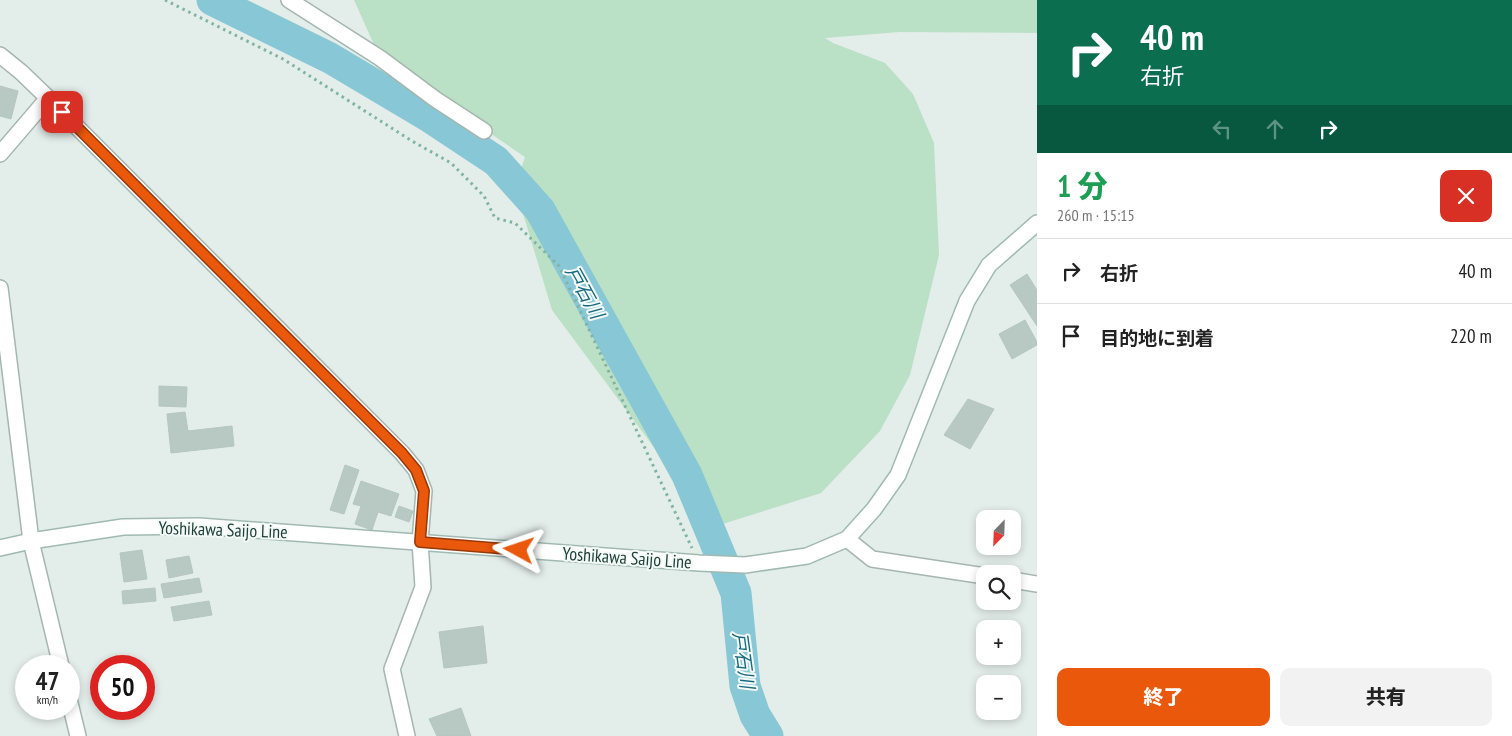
<!DOCTYPE html>
<html lang="ja">
<meta charset="utf-8">
<style>
body{margin:0;font-family:"PT Sans Narrow","Noto Sans JP",sans-serif;background:#f2f2f2;color:#222;height:100vh;display:flex;flex-direction:column;font-size:19px;white-space:nowrap}
*{box-sizing:border-box;margin:0}
p{font-size:16px;color:#767676}
.icon{flex:none;width:28px;height:28px;fill:none;stroke:currentColor;stroke-width:2;stroke-linecap:round;stroke-linejoin:round}
.map{position:relative;flex:1;overflow:hidden}
.panel{display:flex;flex-direction:column;background:#fff;width:475px}
.panel>*{flex:none}
.top-card{background:#0b6e4f;color:#fff;overflow:hidden}
.needle{width:32px;rotate:203deg}
.controls{position:absolute;left:976px;top:510px;display:grid;gap:10px}
.controls a{display:grid;place-items:center;width:45px;height:45px;border-radius:10px;background:#fff;box-shadow:0 2px 8px #0003;font-size:25px}
.speed{position:absolute;left:15px;top:655px;display:flex;gap:10px;font-size:25px;font-weight:700;text-align:center}
.speed>*{display:grid;place-content:center;width:65px;height:65px;border-radius:50%;background:#fff;box-shadow:0 2px 8px #0003;line-height:1}
.speed small{font-size:12px;font-weight:400}
.speed .limit{border:8px solid #d22;background:#fff;color:#111}
.pin{position:absolute;display:grid;place-items:center;width:42px;height:42px;color:#fff;margin:-21px;border-radius:10px;box-shadow:0 2px 8px #0006}
.me{position:absolute;width:55px;margin:-28px;rotate:275deg;stroke-linejoin:round;filter:drop-shadow(0 0 4px #0008)}
.turn{display:flex;align-items:center;gap:18px;height:105px;padding:0 20px;font-size:22px}
.turn .icon{width:65px;height:65px;stroke-width:2.5}
.turn b{display:block;font-size:35px;line-height:42px}
.lanes{display:flex;align-items:center;height:48px;padding:0 20px;background:#0003;justify-content:center;gap:25px;direction:ltr}
.lanes .off{opacity:.35}
.round{display:grid;place-items:center;flex:none;width:52px;height:52px;border-radius:10px;background:#f2f2f2}
.summary{display:flex;align-items:center;justify-content:space-between;height:85px;padding:0 20px}
h1{font-size:30px;font-weight:800;line-height:38px;color:#1e9e55}
.button{display:flex;gap:10px;margin-top:auto;padding:10px 20px}
.button a{flex:1;height:58px;border-radius:10px;background:#ea580c;color:#fff;font-size:20px;font-weight:800;line-height:58px;text-align:center}
.button a+a{background:#f2f2f2;color:#222}
ul{padding:0;list-style:none}
li{display:flex;align-items:center;gap:15px;height:65px;padding:0 20px;border-top:1px solid #e0e0e0}
li div{flex:1}
li b{display:block;font-size:19px}
li em{font-style:normal}
main{display:flex;flex:1;min-height:0}
.map>svg:first-child{display:block}
</style>
<main>
<div class="map">
<svg width="1037" height="736" viewBox="0 0 1037 736">
<rect width="100%" height="100%" fill="#e3ede9"/>
<path fill="#bae0c6" d="M354 0H1037V33L899 32 825 38 833 43 885 63 913 94 934 143 939 255 910 375 880 431 821 493 713 527 552 310 515 187 525 157 380 58Z"/>
<g fill="none" stroke-linecap="round" stroke-linejoin="round">
<path stroke="#88c7d5" stroke-width="31" d="M212 0 330 58 431 118 496 161 540 210 687 475 736 593 745 686 755 715 768 736"/>
</g>
<g fill="#b8c8c2" stroke="#b4c7c0">
<path d="M0 86 18 91 11 119 0 116Z"/>
<path d="M1027 274 1037 290V326L1010 285Z"/>
<path d="M1025 320 1037 342V345L1012 359 999 334Z"/>
<path d="M159 386 187 387 186 407 159 406Z"/>
<path d="M968 399 994 409 970 449 944 435Z"/>
<path d="M185 412 188 431 232 426 234 446 171 453 167 414Z"/>
<path d="M345 465 359 470 344 514 330 510Z"/>
<path d="M361 481 399 494 391 516 378 512 372 530 355 524 361 506 353 504Z"/>
<path d="M399 506 413 511 409 522 395 517Z"/>
<path d="M142 550 147 579 124 582 120 553Z"/>
<path d="M189 556 193 573 169 578 166 560Z"/>
<path d="M199 578 202 592 164 598 161 584Z"/>
<path d="M155 588 156 601 123 604 122 591Z"/>
<path d="M209 601 212 615 174 621 171 607Z"/>
<path d="M483 626 487 663 444 668 439 632Z"/>
<path d="M461 708 471 736H437L429 719Z"/>
</g>
<g fill="none" stroke-linecap="round" stroke-linejoin="round">
<defs>
<g id="street">
<path d="M289 0 380 58 435 99 484 131"/>
<path d="M0 55 21 72 48 98 402 453 416 470 424 491 420 542 423 587 392 669 407 736"/>
<path d="M0 154 48 98"/>
<path d="M0 288 31 541 61 666"/>
<path d="M847 539 872 559 985 576"/>
<path d="M1012 580 1037 584"/>
<path d="M69 699 78 736"/>
</g>
<path id="secondary" d="M0 548 31 541 123 527 199 526 699 563 745 565 807 556 847 539 874 509 898 475 967 301 989 265 1037 223"/>
</defs>
<use href="#street" stroke="#a5b6b0" stroke-width="18"/>
<use href="#secondary" stroke="#a0bab1" stroke-width="18"/>
<path stroke="#81b3a5" stroke-width="3" stroke-dasharray="2.5 4" stroke-linecap="butt" d="M165 0 283 59 412 141 451 163 484 196 495 218 515 223 559 266 692 548"/>
<use href="#street" stroke="#fff" stroke-width="15"/>
<use href="#secondary" stroke="#fff" stroke-width="15"/>
</g>
<g fill="none" stroke-linecap="round" stroke-linejoin="round">
<defs>
<path id="route" d="M62 112 402 453 416 470 424 491 420 542 519 550"/>
</defs>
<use href="#route" stroke="#983908" stroke-width="12"/>
<use href="#route" stroke="#ea580c" stroke-width="9"/>
</g>
<g text-anchor="middle" stroke-width="4" stroke-linejoin="round" paint-order="stroke">
<g font-size="18" fill="#214038" stroke="#f3f9f7">
<text transform="translate(223 530) rotate(2)" y="6">Yoshikawa Saijo Line</text>
<text transform="translate(627 558) rotate(4)" y="6">Yoshikawa Saijo Line</text>
</g>
<g font-size="19" font-style="italic" fill="#186b7f" stroke="#f3f9f7">
<text transform="translate(585 292) rotate(61)" y="7">戸石川</text>
<text transform="translate(744 660) rotate(82)" y="7">戸石川</text>
</g>
</g>
</svg>
<div class="controls">
<a><svg class="needle" viewBox="-14 -14 28 28"><path d="M0-13l5 13h-10z" fill="#e53935"/><path d="M0 13l5-13h-10z" fill="#767676"/></svg></a>
<a><svg class="icon" aria-label="search" viewBox="0 0 24 24"><circle cx="10" cy="10" r="6"/><path d="M15 15l6 6"/></svg></a>
<a>+</a>
<a>−</a>
</div>
<div class="speed"><div>47<small>km/h</small></div><div class="limit">50</div></div>
<div class="pin" style="left:62px;top:112px;background:#d93025"><svg class="icon" aria-label="arrive" viewBox="0 0 24 24"><path d="M6 21V4h12l-3 4 3 4H6"/></svg></div>
<svg class="me" style="left:519px;top:550px" viewBox="-20 -20 40 40"><path d="M0-17L14 15 0 8-14 15z" fill="#ea580c" stroke="#fff" stroke-width="4"/></svg>
</div>
<section class="panel">
<div class="top-card">
<div class="turn"><svg class="icon" aria-label="right" viewBox="0 0 24 24"><path d="M7 20v-9h11M14 6l5 5-5 5"/></svg><div><b>40 m</b>右折</div></div>
<div class="lanes"><svg class="icon off" aria-label="left" viewBox="0 0 24 24"><path d="M17 20v-9H6M10 6l-5 5 5 5"/></svg><svg class="icon off" aria-label="ahead" viewBox="0 0 24 24"><path d="M12 20V5M6 11l6-6 6 6"/></svg><svg class="icon" aria-label="right" viewBox="0 0 24 24"><path d="M7 20v-9h11M14 6l5 5-5 5"/></svg></div>
</div>
<div class="summary"><div><h1>1 分</h1><p>260 m · 15:15</p></div><a class="round" style="background:#d93025;color:#fff"><svg class="icon" aria-label="close" viewBox="0 0 24 24"><path d="M6 6l12 12M18 6L6 18"/></svg></a></div>
<ul>
<li><svg class="icon" aria-label="right" viewBox="0 0 24 24"><path d="M7 20v-9h11M14 6l5 5-5 5"/></svg><div><b>右折</b></div><em>40 m</em></li>
<li><svg class="icon" aria-label="arrive" viewBox="0 0 24 24"><path d="M6 21V4h12l-3 4 3 4H6"/></svg><div><b>目的地に到着</b></div><em>220 m</em></li>
</ul>
<div class="button"><a>終了</a><a>共有</a></div>
</section>
</main>
